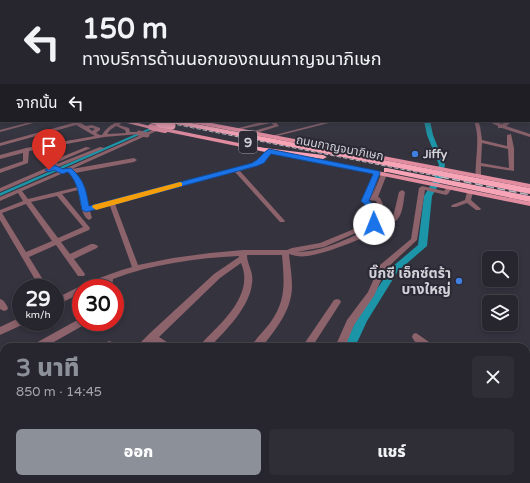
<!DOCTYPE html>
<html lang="th">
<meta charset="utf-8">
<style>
body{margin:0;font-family:"Varela Round","Noto Sans Thai",sans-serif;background:#2f2e36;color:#f1f3f6;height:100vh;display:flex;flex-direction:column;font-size:15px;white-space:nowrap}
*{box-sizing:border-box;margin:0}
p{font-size:13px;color:#a4a5aa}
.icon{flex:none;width:22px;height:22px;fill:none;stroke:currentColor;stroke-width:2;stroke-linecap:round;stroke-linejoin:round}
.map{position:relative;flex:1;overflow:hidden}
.side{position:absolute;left:0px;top:343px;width:530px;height:140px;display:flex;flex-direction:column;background:#27262e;border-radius:12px 12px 0 0;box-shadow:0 2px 6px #0003,0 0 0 1px #43434a}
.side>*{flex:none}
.guide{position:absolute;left:0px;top:0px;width:530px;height:122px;box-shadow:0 2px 6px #0003,0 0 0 1px #43434a;background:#27262e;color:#f1f3f6;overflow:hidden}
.buttons{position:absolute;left:482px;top:251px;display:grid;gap:8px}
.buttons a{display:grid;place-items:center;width:36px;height:36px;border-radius:6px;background:#27262e;box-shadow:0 2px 6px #0003,0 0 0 1px #43434a;font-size:20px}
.speed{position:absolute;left:12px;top:279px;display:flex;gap:8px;font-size:20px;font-weight:700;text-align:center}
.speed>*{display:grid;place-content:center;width:52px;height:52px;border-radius:50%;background:#27262e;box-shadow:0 2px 6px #0003,0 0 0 1px #43434a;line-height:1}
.speed small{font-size:10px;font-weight:400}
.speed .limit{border:6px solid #d22;background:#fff;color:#111}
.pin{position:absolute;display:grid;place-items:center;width:34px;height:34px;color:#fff;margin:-41px -17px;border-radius:50% 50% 50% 0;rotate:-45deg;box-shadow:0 0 4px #0007}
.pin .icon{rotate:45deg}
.me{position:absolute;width:44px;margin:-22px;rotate:359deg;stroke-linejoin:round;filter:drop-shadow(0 0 3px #0008)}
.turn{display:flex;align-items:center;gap:14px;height:84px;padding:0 16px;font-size:18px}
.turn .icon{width:52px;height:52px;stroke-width:2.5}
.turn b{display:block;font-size:28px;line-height:34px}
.then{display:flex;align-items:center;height:38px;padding:0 16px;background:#0003;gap:8px;font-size:15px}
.round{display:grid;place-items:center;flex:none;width:42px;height:42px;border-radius:6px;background:#2f2e36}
.summary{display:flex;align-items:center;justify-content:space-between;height:68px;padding:0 16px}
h1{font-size:24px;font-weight:800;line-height:30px;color:#8c9099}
.cta{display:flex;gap:8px;margin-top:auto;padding:8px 16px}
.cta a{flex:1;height:46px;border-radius:6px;background:#8c9099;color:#fff;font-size:16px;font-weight:800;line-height:46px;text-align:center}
.cta a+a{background:#2f2e36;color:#f1f3f6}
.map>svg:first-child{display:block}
</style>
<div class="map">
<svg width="530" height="483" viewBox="0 0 530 483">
<rect width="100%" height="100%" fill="#34333e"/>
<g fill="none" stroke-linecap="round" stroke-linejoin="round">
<path fill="#1b95a7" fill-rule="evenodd" d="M166 121H171L0 196V193Z"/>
<g fill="#1b95a7" fill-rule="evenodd">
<path d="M424 121H430L433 135 445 165 441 181 432 196 427 246 398 271 367 321 355 347H343L359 315 392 267 418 245 424 196 433 181 439 165 427 135Z"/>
<path d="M268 479H284L282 483H266Z"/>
</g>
<g fill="#8c626b" fill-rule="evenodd">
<rect x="529" y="74" width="1" height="2"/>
<rect x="529" y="86" width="1" height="2"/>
<rect x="529" y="97" width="1" height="2"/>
<rect x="529" y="104" width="1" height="3"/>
<rect x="529" y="110" width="1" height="3"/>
<path d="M34 121H41L0 132V130Z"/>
<path d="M72 121H77L86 126 92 125 100 128V130L96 133 100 135H102C107 127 115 121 124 121L119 125 129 128 130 132H139L141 133 139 134 104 137 29 151 28 163 0 173V169L23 161V153L0 159V155L26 148 95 136 76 125 0 146V143L73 123ZM116 126 125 130 126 133 107 134 110 130ZM89 128H92L95 129 92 131Z"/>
<path d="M266 121H275L279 126 253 134H251V132L274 125 271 123 237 130 235 129Z"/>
<path d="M329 121H337L273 137 271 136Z"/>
<path d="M474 121H478L480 126 482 140 507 146V135L511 134 514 148V171L481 166V176L478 178 476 177C475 172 476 166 476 162 477 148 479 134 474 121ZM482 143 508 149 509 168 481 163Z"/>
<path d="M487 121H493L502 124 508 121H513L506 126 530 134V137L502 128H498V126Z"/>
<path d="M157 128 161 129 72 169 134 158 137 160 134 162 75 173 82 181 89 207 252 164 259 160 267 150 269 149 272 151C261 166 257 166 240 171L285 221 284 222H280L235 172 115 204 138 265 173 258 210 253 243 250H287L292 248 320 243 376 220C373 207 368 209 362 201L365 197 374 173 377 171 380 173 372 197 381 174 384 172 386 173 387 174 378 197 380 198 383 204 381 206 389 219 393 217 399 192 402 190 405 192C403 203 403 224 388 223 376 235 325 254 307 256 301 257 295 256 289 254 290 265 292 275 292 286 292 310 276 329 262 347H251C256 338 264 331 270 323 287 300 284 281 282 255H247C247 265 254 271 252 283 250 307 226 330 210 347H199L201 344C221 323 255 295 241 263L220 278 159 337 170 344 172 347H160L153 342 148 347H137L139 344 149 334 214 274 239 257V256C197 258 152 264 113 279L112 288H104L105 282 90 288H81V293L55 306V299C81 285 104 275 132 267L110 206 90 211 92 218 89 220C81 216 80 199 78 190L62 194 90 228 89 230 61 242 70 254 91 244H94L98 246 97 248 74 259 85 274 84 276H78L56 245 29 257 48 288H40L0 220V210L23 201 18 193 0 201V197L58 172 53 169 0 192V188L51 166V163L54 160 86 147 91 148 58 162 57 164 100 147 105 148 58 167 62 170ZM68 171 76 181 78 187 28 199 22 191ZM57 196 83 227 58 238 31 202ZM369 200 376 201 377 203 372 204 368 201ZM26 204 52 241 26 252 2 213ZM381 222 379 224C353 236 325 252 297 252L324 247Z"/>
<path d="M422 186 444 191 447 187H451L452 188 448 194 446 195 425 190 417 240 386 269 374 296 354 325 345 347H335L347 320 368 292 380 265 411 239 419 188Z"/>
<path d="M470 190 473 192 471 200 480 208 481 209 480 210H476L467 203 456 207H452L451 206 452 205 465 200 467 192Z"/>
<path d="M0 299C4 300 6 304 8 308L7 310 4 311 0 309Z"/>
<path d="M337 299 340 300 341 302 312 347H302L334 300Z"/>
<path d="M21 317V322H25L24 324 0 335V327Z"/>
<path d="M81 318V322H85L84 325 45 347H32L34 344Z"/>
<path d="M416 333 432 344 434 347C423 347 417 347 412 337L413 334Z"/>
<path d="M109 341 112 342 114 345 113 347H101L103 344Z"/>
<path d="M4 362V371L0 372V363Z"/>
<path d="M526 383 530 385V396L526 394Z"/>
<path d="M4 405V417L0 418V406Z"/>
<path d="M526 431 530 433V446L526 444Z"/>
<path d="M4 442V455L0 457V444Z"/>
<path d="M42 479H57L55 483H40Z"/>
<path d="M123 479H138L136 483H121Z"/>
<path d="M181 479H194L196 483H182Z"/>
<path d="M255 479H268L266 483H253Z"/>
</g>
<g fill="#e28ca0" fill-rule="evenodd">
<rect x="0" y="83" width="1" height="2"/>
<rect x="0" y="94" width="1" height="4"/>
<path d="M119 121H130L154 127 151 129Z"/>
<path d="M189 121H201L530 184V188L192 123Z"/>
<path d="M165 128 530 202V206L163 131V129Z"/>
</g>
<g fill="#f8a4b7" fill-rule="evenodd">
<rect x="0" y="90" width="1" height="4"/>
<path d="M143 121H155L163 124 160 126Z"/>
<path d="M168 121H181L530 188V194L171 123Z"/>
<path d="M257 147 323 155 327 157 323 159 260 151 256 149Z"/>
<path d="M384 168H387L530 196V202L387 172H384Z"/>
</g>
<path stroke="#bab9c1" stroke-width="1" stroke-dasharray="4.5 2" stroke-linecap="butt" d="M158 121 446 178"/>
<path stroke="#bab9c1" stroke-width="1.5" stroke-dasharray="8 3.5" stroke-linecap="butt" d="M441 177 530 195"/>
<path stroke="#8c626b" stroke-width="5" d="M139 133 147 135"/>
<path stroke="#e28ca0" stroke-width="6" d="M151 127 165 130"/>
<path stroke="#f8a4b7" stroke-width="7" d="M160 124 172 126"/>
</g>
<linearGradient id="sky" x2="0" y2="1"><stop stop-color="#1d1c22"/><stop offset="0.51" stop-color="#4a5063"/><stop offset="1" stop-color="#4a5063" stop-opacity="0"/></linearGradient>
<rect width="530" height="138" fill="url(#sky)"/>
<path fill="#1a73e8" stroke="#114b97" d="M269 149 379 171 380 173 369 201C376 205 382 212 383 220L377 226H371L369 224 375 219C373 210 367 207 361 201L373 174 271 154 264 163 257 166 86 212 82 210C79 195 78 183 68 172L62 174 54 170 49 172 45 170 54 165 63 169 71 168C84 180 86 189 89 206L252 163C259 160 263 152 269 149Z"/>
<path fill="#f59e0b" d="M180 182 182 183V186L96 210 92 207 93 205Z"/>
<g fill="#3f7fe0" stroke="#2a2934" stroke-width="1.5">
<circle cx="415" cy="154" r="4"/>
<circle cx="459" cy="281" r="4"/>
</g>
<g text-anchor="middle" stroke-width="4" stroke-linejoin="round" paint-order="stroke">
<g font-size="12" fill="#d2d1d8" stroke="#2a2934">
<text transform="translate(340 148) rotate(11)" y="4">ถนนกาญจนาภิเษก</text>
</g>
<g font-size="12" font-weight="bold" fill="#d2d1d8" stroke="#2a2934" text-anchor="start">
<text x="423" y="158">Jiffy</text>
</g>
<rect fill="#2a2934" stroke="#a09fa7" stroke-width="1" x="239" y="131" width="18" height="22" rx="3"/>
<g font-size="13" font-weight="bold" fill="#d2d1d8">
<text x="248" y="147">9</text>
</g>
<g font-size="14" font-weight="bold" fill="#d2d1d8" stroke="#2a2934" text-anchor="end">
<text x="451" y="278">บิ๊กซี เอ็กซ์ตร้า<tspan x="451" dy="16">บางใหญ่</tspan></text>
</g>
</g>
</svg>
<div class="buttons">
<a><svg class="icon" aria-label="search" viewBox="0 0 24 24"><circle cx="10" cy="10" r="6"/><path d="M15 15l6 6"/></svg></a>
<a><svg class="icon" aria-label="layers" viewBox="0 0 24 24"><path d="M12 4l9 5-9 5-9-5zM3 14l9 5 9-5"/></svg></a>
</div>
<div class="speed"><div>29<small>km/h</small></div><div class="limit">30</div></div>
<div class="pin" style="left:49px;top:170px;background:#d93025"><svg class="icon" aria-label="arrive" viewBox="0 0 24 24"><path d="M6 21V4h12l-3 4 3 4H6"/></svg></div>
<svg class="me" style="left:374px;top:224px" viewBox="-20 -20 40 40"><circle r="19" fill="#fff"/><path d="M0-13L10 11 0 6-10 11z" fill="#1a73e8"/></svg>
<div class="guide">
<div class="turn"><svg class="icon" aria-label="left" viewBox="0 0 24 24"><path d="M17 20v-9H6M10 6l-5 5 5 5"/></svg><div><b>150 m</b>ทางบริการด้านนอกของถนนกาญจนาภิเษก</div></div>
<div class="then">จากนั้น<svg class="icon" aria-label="left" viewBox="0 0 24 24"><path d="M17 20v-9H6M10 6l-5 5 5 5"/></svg></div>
</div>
<section class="side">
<div class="summary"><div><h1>3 นาที</h1><p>850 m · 14:45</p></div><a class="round"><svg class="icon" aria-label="close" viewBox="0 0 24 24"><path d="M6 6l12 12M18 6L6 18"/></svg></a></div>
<div class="cta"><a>ออก</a><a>แชร์</a></div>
</section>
</div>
